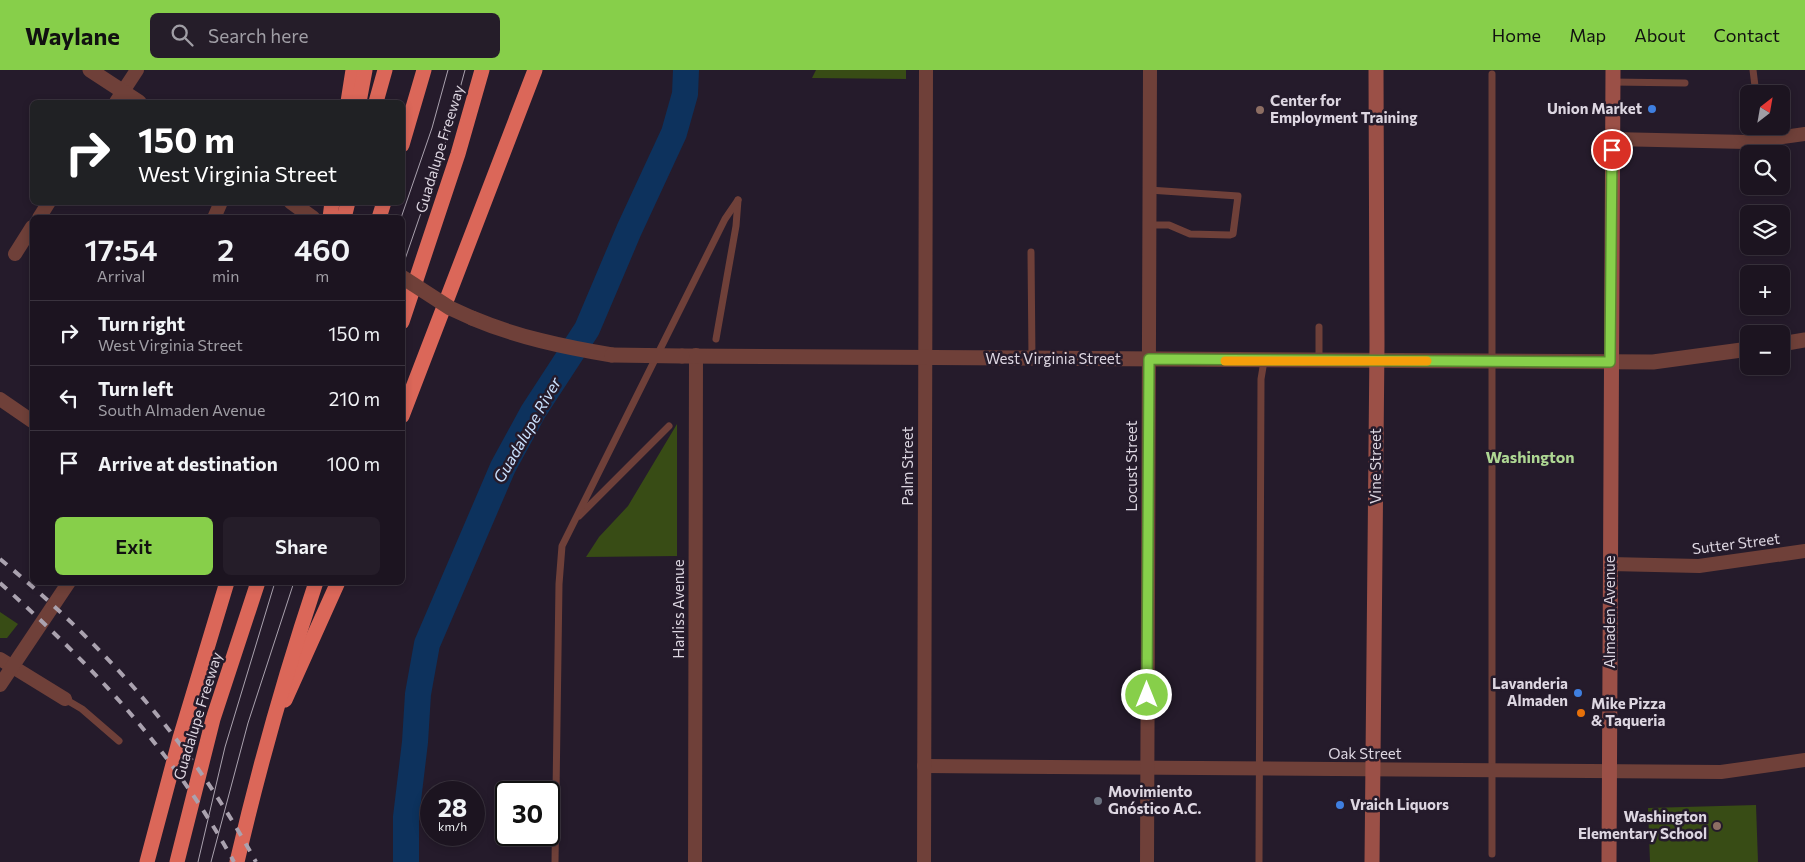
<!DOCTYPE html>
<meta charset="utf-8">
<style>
body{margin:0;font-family:Commissioner,sans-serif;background:#251d29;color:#f1f3f6;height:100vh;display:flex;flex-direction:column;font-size:19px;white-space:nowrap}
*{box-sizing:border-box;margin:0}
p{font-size:16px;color:#a09ea5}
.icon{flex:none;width:28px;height:28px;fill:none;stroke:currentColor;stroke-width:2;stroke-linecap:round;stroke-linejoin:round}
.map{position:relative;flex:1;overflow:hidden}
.drawer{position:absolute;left:30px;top:145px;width:375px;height:370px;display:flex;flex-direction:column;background:#1c1420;border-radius:8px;box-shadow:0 2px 8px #0003,0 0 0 1px #3a333e}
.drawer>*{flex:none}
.top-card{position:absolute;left:30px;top:30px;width:375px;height:105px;border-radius:8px;box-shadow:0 2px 8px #0003,0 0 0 1px #3a333e;background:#202124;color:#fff;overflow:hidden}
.needle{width:32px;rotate:31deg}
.tools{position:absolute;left:1740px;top:15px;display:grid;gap:10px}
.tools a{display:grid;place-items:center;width:50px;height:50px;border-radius:8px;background:#1c1420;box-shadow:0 2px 8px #0003,0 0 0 1px #3a333e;font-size:25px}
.speed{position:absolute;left:420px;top:711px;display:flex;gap:10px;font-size:25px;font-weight:700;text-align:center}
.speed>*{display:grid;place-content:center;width:65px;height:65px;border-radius:50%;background:#1c1420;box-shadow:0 2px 8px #0003,0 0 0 1px #3a333e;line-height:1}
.speed small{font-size:12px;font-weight:400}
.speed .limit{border:2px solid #111;border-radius:8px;background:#fff;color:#111}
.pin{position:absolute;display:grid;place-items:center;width:42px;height:42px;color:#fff;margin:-21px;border:2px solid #fff;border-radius:50%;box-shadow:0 1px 5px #0007}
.me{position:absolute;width:55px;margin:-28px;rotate:0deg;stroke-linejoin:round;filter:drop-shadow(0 0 4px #0008)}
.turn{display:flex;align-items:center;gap:18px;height:105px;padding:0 25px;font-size:22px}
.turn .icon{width:65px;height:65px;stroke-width:2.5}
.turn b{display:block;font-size:35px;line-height:42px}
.eta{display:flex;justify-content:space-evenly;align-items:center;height:85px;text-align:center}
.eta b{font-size:30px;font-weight:600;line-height:35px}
.button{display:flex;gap:10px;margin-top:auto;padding:10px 25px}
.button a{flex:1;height:58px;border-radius:8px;background:#87cf4a;color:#111;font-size:20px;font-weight:600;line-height:58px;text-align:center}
.button a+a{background:#251d29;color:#f1f3f6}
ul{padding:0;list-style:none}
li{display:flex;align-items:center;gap:15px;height:65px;padding:0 25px;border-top:1px solid #3a333e}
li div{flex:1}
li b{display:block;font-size:19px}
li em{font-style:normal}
header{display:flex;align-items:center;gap:30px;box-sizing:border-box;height:70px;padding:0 25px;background:#87cf4a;color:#111}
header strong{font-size:24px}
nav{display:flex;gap:28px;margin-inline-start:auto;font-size:18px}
.search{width:350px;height:45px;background:#251d29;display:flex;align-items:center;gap:12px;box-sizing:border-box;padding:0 18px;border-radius:8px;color:#a09ea5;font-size:19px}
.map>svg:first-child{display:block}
</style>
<header>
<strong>Waylane</strong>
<div class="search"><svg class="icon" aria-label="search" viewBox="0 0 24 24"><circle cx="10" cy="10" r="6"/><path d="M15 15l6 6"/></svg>Search here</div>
<nav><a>Home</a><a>Map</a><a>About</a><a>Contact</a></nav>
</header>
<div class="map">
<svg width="1805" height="792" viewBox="0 0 1805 792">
<rect width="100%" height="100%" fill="#251b2b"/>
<g fill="#384c15">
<path d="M816 0H906V9L812 8Z"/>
<path d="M677 354V486L586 487 599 467 628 436Z"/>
<path d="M0 542 18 554 7 568H0Z"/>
<path d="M1756 735 1758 792H1650L1648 738Z"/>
</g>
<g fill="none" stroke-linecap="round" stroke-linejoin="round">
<path stroke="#0d325d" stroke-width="26" d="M406 792V747L415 672 418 624 427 574 503 397 533 342 587 259 629 160 674 63 685 24 686 0"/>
<g stroke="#6f4039" stroke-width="7">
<path d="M1753 0 1756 24"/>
<path d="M1613 12 1685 13"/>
<path d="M1760 56 1762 70"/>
<path d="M1149 120 1238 126 1233 164 1230 165 1190 164 1169 155H1149"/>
<path d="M1031 182 1032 289"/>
<path d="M1319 257V291"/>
<path d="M716 269 736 156 738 130"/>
<path d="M579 446 669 356"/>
<path d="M65 629 82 639 119 671"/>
<path d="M1492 784V4"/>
<path d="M555 792 559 514 562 476 725 149 738 130"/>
<path d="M1259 792 1261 309 1264 291"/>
</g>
<g stroke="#6f4039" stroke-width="14">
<path d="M116 32 137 0"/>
<path d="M1612 69 1747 72 1805 64"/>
<path d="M39 148 49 132"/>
<path d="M214 148 221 132"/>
<path d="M15 184 32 157"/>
<path d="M0 329 32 351"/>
<path d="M1610 494 1699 496 1805 481"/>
<path d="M0 589 65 629"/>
<path d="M0 615 69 512"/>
<path d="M924 696 1721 702 1805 690"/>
<path d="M695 792 696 285"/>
<path d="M924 792 926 0"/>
<path d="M1147 792 1150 0"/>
</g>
<g stroke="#6f4039" stroke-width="15">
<path d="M90 0 139 32"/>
<path d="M291 132 313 148"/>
<path d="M472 248C517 267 564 277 612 285"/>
<path d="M1781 274 1805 270"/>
<path d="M682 286 1653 292 1749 279"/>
</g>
<g stroke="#9b5047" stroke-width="15">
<path d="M1372 792 1377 275 1376 0"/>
<path d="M1609 792 1613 0"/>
</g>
<g stroke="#db6759" stroke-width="15">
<path d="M348 32 353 0"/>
<path d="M359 32 365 0"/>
<path d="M376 32 385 0"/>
<path d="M402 75 424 0"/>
<path d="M330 148 332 132"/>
<path d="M344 148 348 132"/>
<path d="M379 148 384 132"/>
<path d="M402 252 458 84 482 0"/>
<path d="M402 346 535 0"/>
<path d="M285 630 338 512"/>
<path d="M147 792 180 668 227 512"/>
<path d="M177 792 213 649 258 512"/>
<path d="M237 792C259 697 285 605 316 512"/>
</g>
<g stroke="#aaa2af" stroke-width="1">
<path d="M401 148 432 58 448 0"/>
<path d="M402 198 446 70 465 0"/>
<path d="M198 792 225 677 275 512"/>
<path d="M211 792 248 653 294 512"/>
</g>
<g stroke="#aaa2af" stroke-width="4" stroke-dasharray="9 9" stroke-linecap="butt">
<path d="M0 489C105 576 190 671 256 792"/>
<path d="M0 513C94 597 173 681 234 792"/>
</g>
<g stroke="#6f4039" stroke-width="15">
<path d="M402 207 450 238 472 248"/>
<path d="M612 285 682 286"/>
</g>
</g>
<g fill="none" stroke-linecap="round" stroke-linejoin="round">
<defs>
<path id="route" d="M1147 625 1149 289 1610 292 1612 80"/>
</defs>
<use href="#route" stroke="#588730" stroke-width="12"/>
<use href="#route" stroke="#87cf4a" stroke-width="9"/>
<path stroke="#f59e0b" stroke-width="9" d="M1225 291H1427"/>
</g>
<g fill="#3f7fe0" stroke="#251b2b" stroke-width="2">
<circle cx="1652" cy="39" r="5"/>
<circle cx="1578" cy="623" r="5"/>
<circle cx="1340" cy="735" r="5"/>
</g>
<g fill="#8d6e63" stroke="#251b2b" stroke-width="2">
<circle cx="1260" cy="40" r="5"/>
<circle cx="1717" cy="756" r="5"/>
</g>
<circle fill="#e8710a" stroke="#251b2b" stroke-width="2" cx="1581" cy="643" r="5"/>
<circle fill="#6b7280" stroke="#251b2b" stroke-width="2" cx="1098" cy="731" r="5"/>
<g text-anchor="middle" stroke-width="5" stroke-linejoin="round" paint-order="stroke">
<g font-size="15" font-weight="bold" fill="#ddd6e1" stroke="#251b2b" text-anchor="start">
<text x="1270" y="36">Center for<tspan x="1270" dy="17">Employment Training</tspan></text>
<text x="1642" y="44" text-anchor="end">Union Market</text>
<text x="1568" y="619" text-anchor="end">Lavanderia<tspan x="1568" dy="17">Almaden</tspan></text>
<text x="1591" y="639">Mike Pizza<tspan x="1591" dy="17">&amp; Taqueria</tspan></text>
<text x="1108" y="727">Movimiento<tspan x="1108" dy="17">Gnóstico A.C.</tspan></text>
<text x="1350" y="740">Vraich Liquors</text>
<text x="1707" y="752" text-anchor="end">Washington<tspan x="1707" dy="17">Elementary School</tspan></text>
</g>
<g font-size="15" fill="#ddd6e1" stroke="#251b2b">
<text transform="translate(440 79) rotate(-73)" y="5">Guadalupe Freeway</text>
<text x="1053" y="294">West Virginia Street</text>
<text transform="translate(908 396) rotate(-90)" y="5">Palm Street</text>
<text transform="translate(1132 396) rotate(-90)" y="5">Locust Street</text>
<text transform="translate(1376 396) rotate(-90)" y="5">Vine Street</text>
<text transform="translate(1736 474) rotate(-7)" y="5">Sutter Street</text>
<text transform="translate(679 539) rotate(-90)" y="5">Harliss Avenue</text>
<text transform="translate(1610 542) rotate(-90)" y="5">Almaden Avenue</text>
<text transform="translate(198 646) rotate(-73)" y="5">Guadalupe Freeway</text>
<text x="1365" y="689">Oak Street</text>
</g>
<g font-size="16" font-style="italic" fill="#cae1fe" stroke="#251b2b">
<text transform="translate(527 360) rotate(-60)" y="6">Guadalupe River</text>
</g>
<g font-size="16" font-weight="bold" fill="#aed793" stroke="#251b2b">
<text x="1530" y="393">Washington</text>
</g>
</g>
</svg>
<div class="tools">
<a><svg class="needle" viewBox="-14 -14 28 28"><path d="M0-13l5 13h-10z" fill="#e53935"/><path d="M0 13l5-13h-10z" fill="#a09ea5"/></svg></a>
<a><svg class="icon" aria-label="search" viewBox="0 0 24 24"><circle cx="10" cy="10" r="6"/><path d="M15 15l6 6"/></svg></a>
<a><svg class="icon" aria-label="layers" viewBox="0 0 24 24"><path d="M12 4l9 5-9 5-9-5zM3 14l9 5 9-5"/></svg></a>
<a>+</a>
<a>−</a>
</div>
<div class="speed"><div>28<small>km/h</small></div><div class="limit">30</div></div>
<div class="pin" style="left:1612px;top:80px;background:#d93025"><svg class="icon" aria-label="arrive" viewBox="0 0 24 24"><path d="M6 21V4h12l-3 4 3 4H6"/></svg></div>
<svg class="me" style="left:1147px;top:625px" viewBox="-20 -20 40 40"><circle r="17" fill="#87cf4a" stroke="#fff" stroke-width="3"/><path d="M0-11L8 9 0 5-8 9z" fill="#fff"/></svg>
<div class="top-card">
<div class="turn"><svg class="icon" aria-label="right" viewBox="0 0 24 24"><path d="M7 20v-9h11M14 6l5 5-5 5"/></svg><div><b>150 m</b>West Virginia Street</div></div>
</div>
<section class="drawer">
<div class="eta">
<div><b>17:54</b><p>Arrival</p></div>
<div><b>2</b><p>min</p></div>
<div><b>460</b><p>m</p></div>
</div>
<ul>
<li><svg class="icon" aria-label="right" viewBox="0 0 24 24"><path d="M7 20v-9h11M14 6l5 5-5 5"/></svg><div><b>Turn right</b><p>West Virginia Street</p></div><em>150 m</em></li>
<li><svg class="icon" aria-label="left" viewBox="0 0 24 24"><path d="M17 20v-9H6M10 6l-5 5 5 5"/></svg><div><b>Turn left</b><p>South Almaden Avenue</p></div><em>210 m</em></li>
<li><svg class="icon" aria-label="arrive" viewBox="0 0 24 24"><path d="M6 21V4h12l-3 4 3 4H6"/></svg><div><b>Arrive at destination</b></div><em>100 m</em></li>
</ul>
<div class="button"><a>Exit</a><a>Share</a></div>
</section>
</div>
